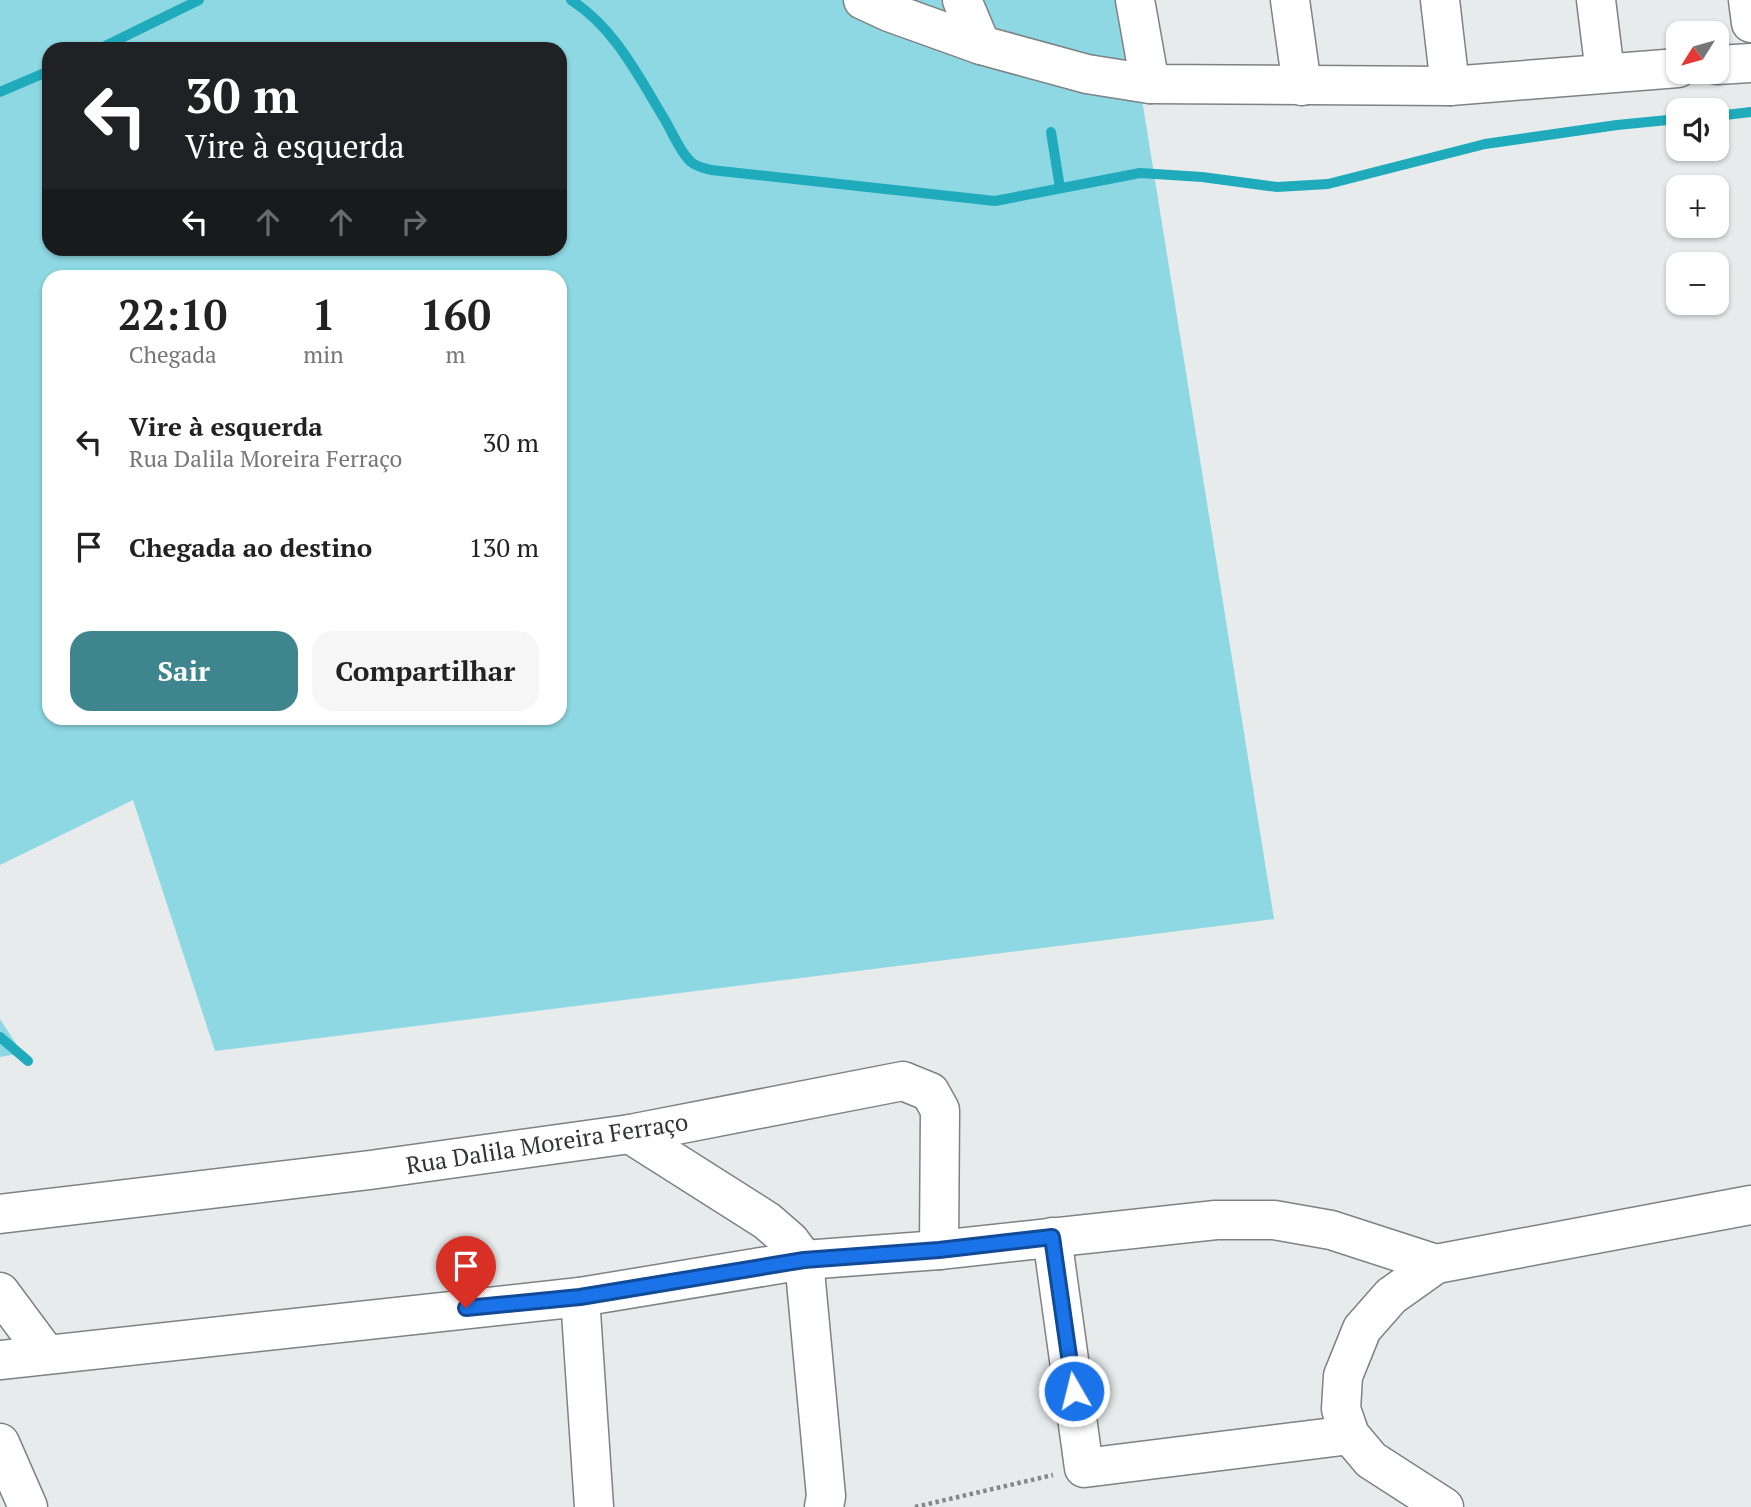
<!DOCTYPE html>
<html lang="pt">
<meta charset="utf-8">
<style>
body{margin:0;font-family:"PT Serif",serif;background:#f6f6f6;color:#222;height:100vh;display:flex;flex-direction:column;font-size:26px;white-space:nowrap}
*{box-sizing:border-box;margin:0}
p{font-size:23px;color:#767676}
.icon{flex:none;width:38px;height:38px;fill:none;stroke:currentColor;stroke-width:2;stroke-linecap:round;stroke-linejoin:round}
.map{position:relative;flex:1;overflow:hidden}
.panel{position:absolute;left:42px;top:270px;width:525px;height:455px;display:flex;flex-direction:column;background:#fff;border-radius:21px;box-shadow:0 2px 5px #0004}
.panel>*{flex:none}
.banner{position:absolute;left:42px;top:42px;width:525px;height:214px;border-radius:21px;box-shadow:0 2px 5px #0004;background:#202124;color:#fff;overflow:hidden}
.needle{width:46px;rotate:233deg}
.tools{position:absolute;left:1666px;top:21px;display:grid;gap:14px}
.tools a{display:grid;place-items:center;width:63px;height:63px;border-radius:14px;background:#fff;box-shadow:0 2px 5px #0004;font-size:35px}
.pin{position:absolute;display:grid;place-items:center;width:60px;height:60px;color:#fff;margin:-72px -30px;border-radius:50% 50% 50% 0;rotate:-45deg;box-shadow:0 0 7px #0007}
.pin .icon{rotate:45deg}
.me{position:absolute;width:77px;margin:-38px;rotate:352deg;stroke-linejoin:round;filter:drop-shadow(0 0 5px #0008)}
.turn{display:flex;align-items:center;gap:24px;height:147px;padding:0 28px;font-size:32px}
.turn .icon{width:91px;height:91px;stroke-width:2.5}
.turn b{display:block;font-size:49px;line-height:60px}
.lanes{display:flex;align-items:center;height:66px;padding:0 28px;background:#0003;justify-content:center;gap:35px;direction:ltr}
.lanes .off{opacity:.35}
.eta{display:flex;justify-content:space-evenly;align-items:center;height:119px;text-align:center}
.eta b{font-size:42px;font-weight:800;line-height:49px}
.button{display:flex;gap:14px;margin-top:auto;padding:14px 28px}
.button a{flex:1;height:80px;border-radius:21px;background:#3e858e;color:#fff;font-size:28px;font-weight:800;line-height:80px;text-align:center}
.button a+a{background:#f6f6f6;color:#222}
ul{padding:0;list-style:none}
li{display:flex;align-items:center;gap:21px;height:105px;padding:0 28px}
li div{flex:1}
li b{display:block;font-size:26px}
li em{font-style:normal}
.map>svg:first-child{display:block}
</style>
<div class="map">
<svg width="1751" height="1507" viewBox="0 0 1751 1507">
<rect width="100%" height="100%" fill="#e7ebeb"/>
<g fill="#8dd8e2" fill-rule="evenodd">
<path d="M0 0H1126L1274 919 215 1051 133 800 0 865ZM49 49H560V248H49ZM49 276H560V718H49Z"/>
<path d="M0 1019 22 1053 0 1057Z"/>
</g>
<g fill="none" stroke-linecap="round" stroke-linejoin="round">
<g stroke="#1fabbb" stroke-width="10">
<path d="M571 0C614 27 639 77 665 120 672 132 680 152 691 162 697 167 704 168 711 170L995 201 1140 173 1202 177 1277 187 1328 184 1485 144 1617 125 1678 119"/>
<path d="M99 49 199 0"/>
<path d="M0 92 49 71"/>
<path d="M1717 116 1751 112"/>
<path d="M1051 132 1060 188"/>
<path d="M0 1037 28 1061"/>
</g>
<defs>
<g id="minor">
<path d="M863 0 889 12 981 45 1087 74 1150 84 1450 86 1678 68"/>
<path d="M962 0 981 45"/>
<path d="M1135 0 1150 84"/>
<path d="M1290 0 1302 86"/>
<path d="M1440 0 1450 86"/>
<path d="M1596 0 1605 73"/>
<path d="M1748 0 1751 23"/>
<path d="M1717 65 1751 63"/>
<path d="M630 1134 767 1221 790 1241 804 1260 826 1496 824 1507"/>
<path d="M0 1214 370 1170 630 1134 903 1081 930 1092 940 1110 939 1250"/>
<path d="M1052 1237 1084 1468 1350 1435"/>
<path d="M0 1292 46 1354"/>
<path d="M580 1297 594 1507"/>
<path d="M0 1360 580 1297 804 1260 939 1250 1216 1220H1274L1331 1230 1436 1264"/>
<path d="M0 1443 28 1507"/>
<path d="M1444 1507 1371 1460 1350 1435 1341 1409 1343 1376 1362 1329 1391 1296 1436 1264 1751 1205"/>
</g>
</defs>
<use href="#minor" stroke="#7e8282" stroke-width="41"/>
<path stroke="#858787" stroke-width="4.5" stroke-dasharray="3.5 3.5" stroke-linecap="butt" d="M915 1507 1053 1475"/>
<use href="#minor" stroke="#fff" stroke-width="38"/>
</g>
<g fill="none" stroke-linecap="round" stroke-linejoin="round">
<defs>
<path id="route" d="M466 1308 580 1297 804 1260 939 1250 1052 1237 1074 1391"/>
</defs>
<use href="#route" stroke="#114b97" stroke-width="18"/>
<use href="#route" stroke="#1a73e8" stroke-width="12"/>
</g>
<g text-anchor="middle" stroke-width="7" stroke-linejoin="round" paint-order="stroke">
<g font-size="24" fill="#323333" stroke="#fff">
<text transform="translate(547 1144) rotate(-9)" y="8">Rua Dalila Moreira Ferraço</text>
</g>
</g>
</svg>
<div class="tools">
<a><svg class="needle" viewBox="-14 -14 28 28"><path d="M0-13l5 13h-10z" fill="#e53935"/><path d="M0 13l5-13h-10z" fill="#767676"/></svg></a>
<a><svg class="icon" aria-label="sound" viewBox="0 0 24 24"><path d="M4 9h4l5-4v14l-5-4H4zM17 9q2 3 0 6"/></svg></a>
<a>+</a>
<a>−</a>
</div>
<div class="pin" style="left:466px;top:1308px;background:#d93025"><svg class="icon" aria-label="arrive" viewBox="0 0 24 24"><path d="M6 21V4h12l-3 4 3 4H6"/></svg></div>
<svg class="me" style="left:1074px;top:1391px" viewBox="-20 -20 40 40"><circle r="17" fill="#1a73e8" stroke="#fff" stroke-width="3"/><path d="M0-11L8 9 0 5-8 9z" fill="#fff"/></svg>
<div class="banner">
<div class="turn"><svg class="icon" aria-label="left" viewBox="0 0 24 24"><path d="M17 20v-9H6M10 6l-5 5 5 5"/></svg><div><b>30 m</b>Vire à esquerda</div></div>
<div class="lanes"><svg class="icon" aria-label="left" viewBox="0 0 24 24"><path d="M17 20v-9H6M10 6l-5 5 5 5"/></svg><svg class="icon off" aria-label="ahead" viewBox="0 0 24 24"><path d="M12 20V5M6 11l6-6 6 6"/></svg><svg class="icon off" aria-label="ahead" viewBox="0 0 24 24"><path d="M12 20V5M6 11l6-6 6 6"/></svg><svg class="icon off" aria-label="right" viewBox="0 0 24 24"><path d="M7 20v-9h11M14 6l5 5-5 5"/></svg></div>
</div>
<section class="panel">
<div class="eta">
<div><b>22:10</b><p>Chegada</p></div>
<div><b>1</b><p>min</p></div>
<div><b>160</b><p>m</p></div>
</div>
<ul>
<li><svg class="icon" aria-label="left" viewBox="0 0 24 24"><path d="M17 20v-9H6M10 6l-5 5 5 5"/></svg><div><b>Vire à esquerda</b><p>Rua Dalila Moreira Ferraço</p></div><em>30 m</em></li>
<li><svg class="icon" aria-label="arrive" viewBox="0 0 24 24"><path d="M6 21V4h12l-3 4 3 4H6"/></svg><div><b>Chegada ao destino</b></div><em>130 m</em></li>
</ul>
<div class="button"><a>Sair</a><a>Compartilhar</a></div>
</section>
</div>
